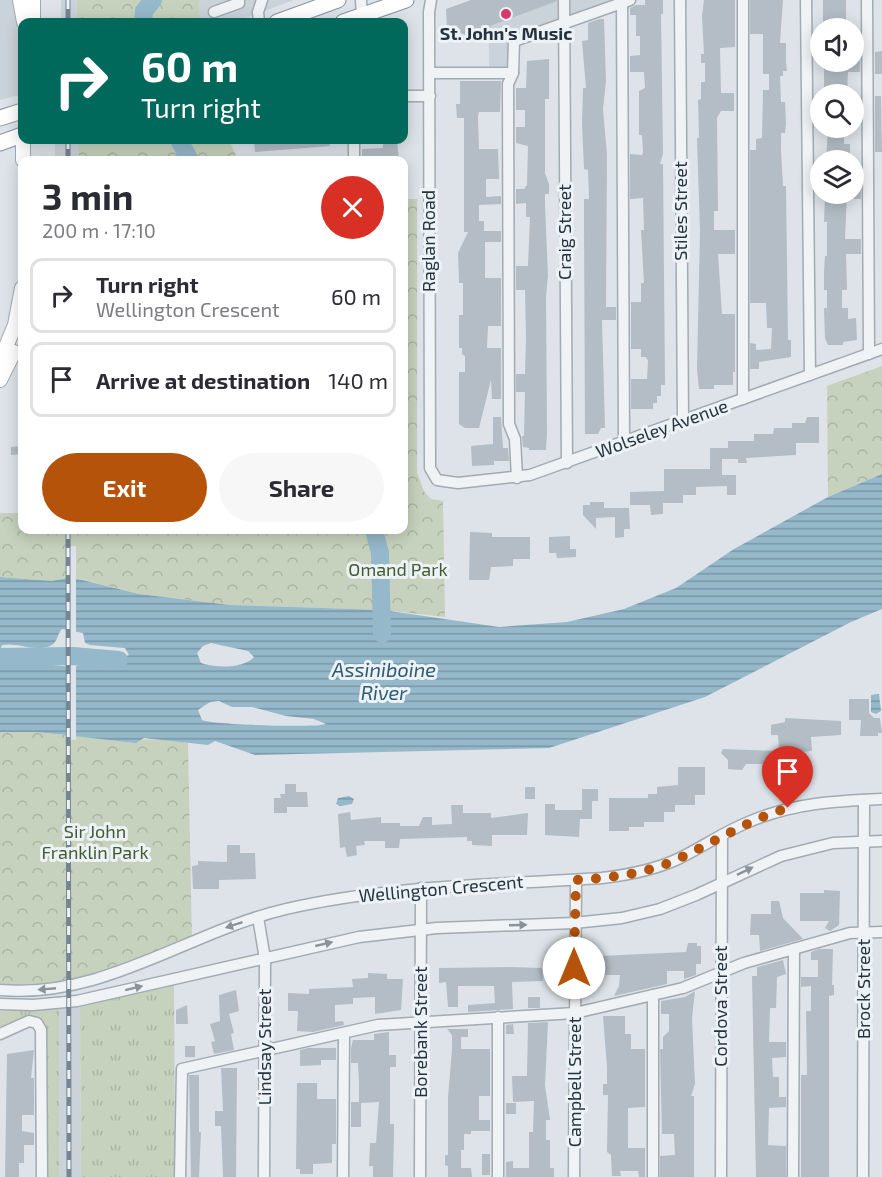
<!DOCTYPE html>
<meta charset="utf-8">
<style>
body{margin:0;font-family:"Exo 2",sans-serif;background:#f7f7f7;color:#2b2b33;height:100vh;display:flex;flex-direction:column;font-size:22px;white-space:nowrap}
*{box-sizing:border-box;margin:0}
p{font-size:20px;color:#7c7c81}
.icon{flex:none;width:33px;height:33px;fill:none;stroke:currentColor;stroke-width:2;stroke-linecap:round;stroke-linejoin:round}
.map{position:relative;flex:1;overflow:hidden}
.sheet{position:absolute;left:18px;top:156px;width:390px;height:378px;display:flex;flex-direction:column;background:#fff;border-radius:12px;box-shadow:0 3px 15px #0003}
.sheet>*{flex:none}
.banner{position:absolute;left:18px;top:18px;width:390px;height:126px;border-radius:12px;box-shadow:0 3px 15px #0003;background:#00695c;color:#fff;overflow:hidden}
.buttons{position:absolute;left:810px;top:18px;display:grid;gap:12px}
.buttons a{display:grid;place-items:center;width:54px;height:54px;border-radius:50%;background:#fff;box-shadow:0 3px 15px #0003;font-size:30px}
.pin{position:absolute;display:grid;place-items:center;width:51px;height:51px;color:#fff;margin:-62px -26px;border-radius:50% 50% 50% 0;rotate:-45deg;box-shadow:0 0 6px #0007}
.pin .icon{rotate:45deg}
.me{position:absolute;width:66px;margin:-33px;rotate:0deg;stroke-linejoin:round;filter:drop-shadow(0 0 4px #0008)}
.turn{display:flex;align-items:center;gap:21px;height:126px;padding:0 24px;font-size:27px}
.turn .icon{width:78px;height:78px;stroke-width:2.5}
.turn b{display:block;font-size:42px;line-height:51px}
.round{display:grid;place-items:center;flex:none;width:63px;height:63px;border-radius:32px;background:#f7f7f7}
.headline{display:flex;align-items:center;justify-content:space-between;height:102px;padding:0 24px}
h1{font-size:36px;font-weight:700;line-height:45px}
.button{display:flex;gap:12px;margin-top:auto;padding:12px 24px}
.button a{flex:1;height:69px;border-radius:36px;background:#b45309;color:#fff;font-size:24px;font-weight:700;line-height:69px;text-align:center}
.button a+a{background:#f7f7f7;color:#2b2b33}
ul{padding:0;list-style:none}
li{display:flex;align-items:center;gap:18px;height:75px;margin:0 12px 9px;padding:0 12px;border:3px solid #e1e1e2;border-radius:12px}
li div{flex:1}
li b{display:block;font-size:22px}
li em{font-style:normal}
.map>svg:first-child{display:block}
</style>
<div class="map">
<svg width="882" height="1177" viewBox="0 0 882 1177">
<defs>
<pattern id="grass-tufts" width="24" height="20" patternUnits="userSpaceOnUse" patternTransform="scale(1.5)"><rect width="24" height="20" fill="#c6d2bd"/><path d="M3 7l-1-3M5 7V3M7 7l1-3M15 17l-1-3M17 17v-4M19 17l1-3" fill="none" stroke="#aab5a4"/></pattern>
<pattern id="forest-crowns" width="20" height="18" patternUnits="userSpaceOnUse" patternTransform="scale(1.5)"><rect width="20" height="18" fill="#c6d2bd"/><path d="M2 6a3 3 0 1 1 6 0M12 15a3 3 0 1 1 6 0" fill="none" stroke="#aab5a4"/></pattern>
<pattern id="water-rules" width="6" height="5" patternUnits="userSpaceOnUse" patternTransform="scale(1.5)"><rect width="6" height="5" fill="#95b8ca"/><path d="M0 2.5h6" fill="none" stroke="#7996a5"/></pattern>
</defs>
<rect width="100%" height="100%" fill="#dde3e8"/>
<g fill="#cbd3da">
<path d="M0 0H23L20 95 0 100Z"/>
<rect x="61" y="0" width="30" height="22"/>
<path d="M199 0H294L234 22H200Z"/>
<path d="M489 0H628L513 40V72H489Z"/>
<path d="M79 140V160H55V141Z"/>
<path d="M80 1006 81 1177H59V1009Z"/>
</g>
<g fill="url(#grass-tufts)">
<path d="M174 984 175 1177H81L80 1006Z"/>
<path d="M59 1009V1177H44L45 1026 40 1020 0 1031V1011Z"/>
</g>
<g fill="url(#forest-crowns)">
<path d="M77 0H199L200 22H77Z"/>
<path d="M79 140H175L187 160H79Z"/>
<path d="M185 140H229L238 160H197L191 140Z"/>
<path d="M404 199H417V473L424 491 431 499 443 501 445 617 383 610 230 605 139 594 76 578V546H66V577L53 581 0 577V513H22V530H404Z"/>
<path d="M882 366V474L828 497 827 386Z"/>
<path d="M0 732H38L93 738 172 740 188 743 192 941 93 981 0 990Z"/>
</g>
<g fill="url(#water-rules)" fill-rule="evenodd">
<path d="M882 474V609L851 622 705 697 549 748 255 755 215 741 208 745 144 738 136 743 38 732H0V650C7 660 63 668 76 666 84 665 90 658 97 657 108 655 119 660 129 655L125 648 90 645 85 643 83 633 62 629C57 634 58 641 52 645 38 653 17 642 2 645L0 650V577L52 581 70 577 139 594 230 605 383 610 499 627 567 622 624 609 676 588 734 549 828 497ZM211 643 248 651 254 657C243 669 216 668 201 663L197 653 203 646ZM219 701 232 707H252L286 716 314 719 326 724C318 728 212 725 202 720L198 710 210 702Z"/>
<path d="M879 694 881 711 876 714 871 712V695Z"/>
<path d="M349 796 354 799 352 804 340 806 336 804 338 798Z"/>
</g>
<g fill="#dde3e8">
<path d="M66 574 76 575V633H66Z"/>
<path d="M76 663V740L66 739V664Z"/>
</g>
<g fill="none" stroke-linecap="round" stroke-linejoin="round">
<g stroke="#95b8ca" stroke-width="18">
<path d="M143 22 144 11 153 0"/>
<path d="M179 140 190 160"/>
<path d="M374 530 380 553 382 634"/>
<path d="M0 657 73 656 119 660"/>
</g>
</g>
<g fill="#b4bdc5">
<path d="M471 0H556L557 1 490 26 491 43 447 29 446 9Z"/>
<path d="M645 0H663V14H661L663 154 660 164H663L665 385H661V396H657V403H653V409H631V379H647L648 361 646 357H641V349H631V302H641V283H644L641 230H644L643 198 630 199V154L642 155 643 152 642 135H639V91L645 88 644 72H630V56L640 55V36H636V15H630V8L636 5H645Z"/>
<path d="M704 0H735V47L720 48 721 93H734V111H721L717 118 718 211H714V230H735V254H718L722 314H735V372H733V385H714V389H699L697 369 700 231 697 138H699L698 100 701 99V82H705V63H701V54H704L702 16Z"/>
<path d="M750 0H783L780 43H786V62L787 71H783V76H780L781 102H785L786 124 785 133H781V150L783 186H786L788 340H791V357L759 362V369H750V343L756 344V350L771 349 772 328H767L766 303H750V150H756V139L762 138 763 90H769V74H763V34H750Z"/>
<rect x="823" y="0" width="23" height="28"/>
<path d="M599 19H604L606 81 603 109 607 155 606 307H616V320H602L605 428H601L598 434H585L584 220V199H589L588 170 584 169 582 123 583 88H586L582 41 588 40V23Z"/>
<path d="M882 51V74H875V52Z"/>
<path d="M854 52H860V72H848L847 94H828L824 92V62H854Z"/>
<path d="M549 59V99H545V173L549 184V194H545V205L548 276 546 296 547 433 546 450H529V448L523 447 522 436H524L525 392H516V374H525L526 339 525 290H516V266H528L530 217H526V203L516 204V189H524L527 185 528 146 516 143V127H525V110H516V88H526L527 61Z"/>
<path d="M460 81H501L500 112H479L478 116 479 149H498L499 179H486V197L501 196V204L479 205V221H484V231H501V242H485V278H501V326H488L487 348H501V399H492L491 380 479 428H465L459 424V372H465V356L462 354V348H459V315H463V283H459L458 253 468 232H464V118H457L456 104H460Z"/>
<path d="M860 96V121H854V97Z"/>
<path d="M875 96H881L882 152H875Z"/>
<path d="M828 129H844V144H850V160H826Z"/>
<path d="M254 140H329L330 146 255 152Z"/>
<path d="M383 140H397L399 160 362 159V149L383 148Z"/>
<rect x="854" y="188" width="7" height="11"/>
<path d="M825 194H847L845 239H861V254H846L847 290H842V308H848V319L856 318 857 340 843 342V345H828L825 338 824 308H827V290H824V271L825 256H827V222H824Z"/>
<path d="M493 417H501L503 448H508L509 461H494V465L472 466 471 446 493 444Z"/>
<path d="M807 417H819V443H796V455L746 458 747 463H738V459H722V475H736V495H727V486L696 487V495H683V503H663V514L651 515 650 505H630V492L664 491V469H710V448H728V441H754V434H773L774 428H792V423H805Z"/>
<path d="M22 446V454L11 455V447Z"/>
<path d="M590 502H604V508H629L630 529H624V537L615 538V517L596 518V529L583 515V505H590Z"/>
<path d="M470 532 492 533V537H530V559H513V566L491 567 489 580H469Z"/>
<path d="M570 536V549H576V557L557 558 556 553H549V537Z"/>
<path d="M849 699H869V713L874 718H880L882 733H878V736H860L861 720H849Z"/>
<path d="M785 718 841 721V735L811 737 812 751 792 753V772L762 770V764H746L742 770 728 769V760L721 753 723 749 779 751 778 735H771V725L785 722Z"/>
<path d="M678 767H705V795H695V805H675V812H664V822H644V827H629V831H609V798H648V794H657V787L678 785Z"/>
<path d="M285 784H296V792H307L308 807H287V813H274V798H281L280 794H285Z"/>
<rect x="525" y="787" width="10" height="12"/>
<path d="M582 789H598V801H592V819H580L579 837 545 835V804H555V810H582Z"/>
<path d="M451 805H463V813H491V818L528 813 527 835H492V846L472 845V841H467V837L400 839 399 848H385V841H364L365 845 356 846 357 855 347 857 345 847 340 848 338 814 350 812 351 820 381 817V823H400V826H419L423 817H432V825L452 824Z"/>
<path d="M227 845H240V853H255L256 879 219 880V889H193L192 866 198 865V861L227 862Z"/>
<path d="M824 890 840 891 839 925 830 931 825 928 829 921H800V893H824Z"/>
<path d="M771 901H779L783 918 803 939 760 951 759 935H750L751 914H771Z"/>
<path d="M688 943H697V946H701V964H696V975L684 979V971H667V984L614 996 619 986 620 975H599L600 956 686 952Z"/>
<path d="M819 949H833L832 985H834V995L829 996V1177H801V1075H807L806 1011H811V986L801 987V977H818V960H811V952Z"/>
<path d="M783 960 786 974 777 977 776 1008H770L769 1042H786V1057L772 1058 773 1077H779V1097H786V1107L769 1108 768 1145 786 1146V1177H756L752 976H757V967Z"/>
<path d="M510 967 542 968 543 981 512 982 513 1009 468 1012V1005L495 1003 494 986H458V1007H448L446 982 439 983V968Z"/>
<path d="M368 973 387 974V979H403L401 1010 375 1014V997L353 998V1004L335 1005V1022L343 1021 344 1025 313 1032 297 1031 298 1011H288V993L309 994V989L353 987 352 979 368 978Z"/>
<path d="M236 990 239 1011 229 1014 234 1033 231 1034 234 1050 214 1054 211 1042 215 1041 210 1024 220 1021 219 995Z"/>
<path d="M695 991 692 1018 695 1084 691 1096H694V1177H660V1156L675 1155 674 1134H662L660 1049H663V1037L669 1031V1014H661V1001L685 997Z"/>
<rect x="528" y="997" width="12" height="11"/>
<path d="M187 1005 188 1024H176V1010Z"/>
<path d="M603 1016H625V1034H631V1049H645V1107L628 1108V1148H645V1177H639L638 1171H620L621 1176H612L611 1155 607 1152 608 1095H603V1084H607V1067Z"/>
<path d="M548 1022 545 1085 550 1120H546V1140H550V1168H554V1177H506V1162L513 1161V1168H529V1132H533L534 1101 513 1102 512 1076H527L528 1023Z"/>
<path d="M513 1024 514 1034H506V1025Z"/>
<path d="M447 1029H468V1037H461V1049H490V1096H479V1120H490V1131H471V1134H464V1150H461V1168H471L472 1177H448V1166L445 1165V1155H448V1097L452 1050V1035Z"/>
<path d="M389 1032V1055H396V1067H390V1124H394V1132L393 1177H373V1166H369L370 1143H376L379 1102 361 1103V1127H351V1102H359V1083L358 1063H351V1048L353 1040H374V1034Z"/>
<rect x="185" y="1046" width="10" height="11"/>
<path d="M308 1048H336V1060H321V1065L300 1066V1050Z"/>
<path d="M34 1050 31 1078H34V1115H22V1131L34 1133V1145H24V1163H19V1177H5L7 1054Z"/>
<path d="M221 1068H237L236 1177H223L221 1126H215V1111H223Z"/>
<path d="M189 1075H199V1132H201L199 1177H191Z"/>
<path d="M297 1083H317V1099H336V1144H332V1163L313 1164V1174H300V1169H296Z"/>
<rect x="506" y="1103" width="10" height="11"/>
<rect x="482" y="1154" width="8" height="21"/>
</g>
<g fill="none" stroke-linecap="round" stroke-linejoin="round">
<defs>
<g id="minor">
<path d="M361 0 362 16"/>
<path d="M431 0 429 12 430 468 437 480 458 483 530 475 882 349"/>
<path d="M564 0 567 463"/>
<path d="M680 0 683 422"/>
<path d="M806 0 810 375"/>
<path d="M867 0 869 354"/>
<path d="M622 3 624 443"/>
<path d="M214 12 239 3V0"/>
<path d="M259 22 258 12 262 0"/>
<path d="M430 73H513L514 41 630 0"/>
<path d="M513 73 508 84 509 424 515 439 517 478"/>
<path d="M404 96H430"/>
<path d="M354 160V140"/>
<path d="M743 399V0"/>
<path d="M258 917 265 959 264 1177"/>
<path d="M0 990C104 999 188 932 286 909 390 885 496 885 602 878 628 875 654 870 678 859 703 847 725 831 751 821 794 803 836 801 882 799"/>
<path d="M0 1004 33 1005 77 1001 359 937 437 928 574 923 622 918 660 909 696 895 781 856 833 843 882 841"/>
<path d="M0 1034 29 1021 37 1023 41 1030 42 1177"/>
<path d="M180 1177 182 1069 378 1025 575 1013 683 988 744 963 850 933 882 932"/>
<path d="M343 1177 344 1033"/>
<path d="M420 1177 421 888"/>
<path d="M498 1177V1017"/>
<path d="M574 1177 576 880"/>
<path d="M653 1177V995"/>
<path d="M721 1177 722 835"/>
<path d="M793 1177 794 949"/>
<path d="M863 1177 864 800"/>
</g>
<g id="major">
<path d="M20 0 24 22"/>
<path d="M33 22V0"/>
<path d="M23 160V140"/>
<path d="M0 361 15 325 22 288"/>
<path d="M0 380 14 352"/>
</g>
<g id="highway">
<path d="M277 22 338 0"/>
<path d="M343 22 406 0"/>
<path d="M0 118 22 111"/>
<path d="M0 143 22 135"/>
</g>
</defs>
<use href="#minor" stroke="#a2abb2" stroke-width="13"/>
<use href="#major" stroke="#9caab4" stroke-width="16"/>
<use href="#highway" stroke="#84939f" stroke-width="17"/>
<use href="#minor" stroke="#f0f3f6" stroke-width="10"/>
<use href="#major" stroke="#fff" stroke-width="14"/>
<use href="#highway" stroke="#fff" stroke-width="15"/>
<defs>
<g id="rail">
<path d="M68 0V22"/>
<path d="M68 140V160"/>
<path d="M68 530 69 1177"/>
</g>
</defs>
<use href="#rail" stroke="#768592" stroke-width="5"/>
<use href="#rail" stroke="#ecf2f5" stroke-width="3" stroke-dasharray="9" stroke-linecap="butt"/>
</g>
<defs><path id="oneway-solid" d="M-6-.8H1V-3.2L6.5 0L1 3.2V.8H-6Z" transform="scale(1.5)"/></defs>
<g fill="#8b939a">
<use href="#oneway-solid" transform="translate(745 871) rotate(-26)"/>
<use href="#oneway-solid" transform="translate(234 925) rotate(162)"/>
<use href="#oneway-solid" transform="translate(518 925) rotate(-2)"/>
<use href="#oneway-solid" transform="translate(324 944) rotate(-13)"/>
<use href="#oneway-solid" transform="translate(134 988) rotate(-14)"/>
<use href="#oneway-solid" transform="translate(47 989) rotate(175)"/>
</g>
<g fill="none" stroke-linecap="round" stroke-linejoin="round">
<path stroke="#b45309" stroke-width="10" stroke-dasharray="0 18" d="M574 968 576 880C607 878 637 875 666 864 708 847 744 821 788 808"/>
</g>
<circle fill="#d43a6d" stroke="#ecf2f5" stroke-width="2" cx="506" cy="14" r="6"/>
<g text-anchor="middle" stroke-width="6" stroke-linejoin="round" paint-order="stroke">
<g font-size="18" font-weight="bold" fill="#26333f" stroke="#ecf2f5">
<text x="506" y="40">St. John's Music</text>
</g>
<g font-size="18" fill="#26333f" stroke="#ecf2f5">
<text transform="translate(681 211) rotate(-90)" y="6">Stiles Street</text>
<text transform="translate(565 232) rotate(-90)" y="6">Craig Street</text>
<text transform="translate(429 241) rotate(-90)" y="6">Raglan Road</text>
<text transform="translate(662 429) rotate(-20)" y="6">Wolseley Avenue</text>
<text transform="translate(441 889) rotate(-5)" y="6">Wellington Crescent</text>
<text transform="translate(864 989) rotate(-90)" y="6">Brock Street</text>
<text transform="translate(721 1006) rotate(-90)" y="6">Cordova Street</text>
<text transform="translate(421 1032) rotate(-90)" y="6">Borebank Street</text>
<text transform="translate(265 1047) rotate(-90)" y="6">Lindsay Street</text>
<text transform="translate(575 1082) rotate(-90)" y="6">Campbell Street</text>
</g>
<g font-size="18" fill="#415b32" stroke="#ecf2f5">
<text x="398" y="576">Omand Park</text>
<text x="95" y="838">Sir John<tspan x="95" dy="21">Franklin Park</tspan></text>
</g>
<g font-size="20" font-style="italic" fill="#2e5a74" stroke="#ecf2f5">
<text x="384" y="677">Assiniboine<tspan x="384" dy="23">River</tspan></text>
</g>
</g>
</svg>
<div class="buttons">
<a><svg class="icon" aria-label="sound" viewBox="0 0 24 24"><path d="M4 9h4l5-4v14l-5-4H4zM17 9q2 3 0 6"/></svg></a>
<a><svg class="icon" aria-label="search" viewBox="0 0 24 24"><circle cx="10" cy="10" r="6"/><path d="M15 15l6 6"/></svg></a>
<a><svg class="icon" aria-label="layers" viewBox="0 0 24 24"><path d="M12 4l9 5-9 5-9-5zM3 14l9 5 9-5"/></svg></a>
</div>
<div class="pin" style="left:788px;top:808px;background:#d93025"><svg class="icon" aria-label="arrive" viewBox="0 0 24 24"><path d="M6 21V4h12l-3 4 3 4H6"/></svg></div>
<svg class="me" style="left:574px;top:968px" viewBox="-20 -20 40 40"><circle r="19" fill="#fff"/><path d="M0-13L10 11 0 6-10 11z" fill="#b45309"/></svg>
<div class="banner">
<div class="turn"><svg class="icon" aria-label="right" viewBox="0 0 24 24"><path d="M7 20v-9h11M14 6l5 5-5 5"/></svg><div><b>60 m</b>Turn right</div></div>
</div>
<section class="sheet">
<div class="headline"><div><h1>3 min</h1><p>200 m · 17:10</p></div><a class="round" style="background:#d93025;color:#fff"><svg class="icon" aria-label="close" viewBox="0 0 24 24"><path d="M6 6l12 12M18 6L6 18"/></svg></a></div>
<ul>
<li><svg class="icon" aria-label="right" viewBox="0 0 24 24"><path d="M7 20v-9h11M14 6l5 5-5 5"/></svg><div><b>Turn right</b><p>Wellington Crescent</p></div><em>60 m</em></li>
<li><svg class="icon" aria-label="arrive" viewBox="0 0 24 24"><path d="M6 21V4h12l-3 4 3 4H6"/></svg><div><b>Arrive at destination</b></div><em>140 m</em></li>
</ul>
<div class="button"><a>Exit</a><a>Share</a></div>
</section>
</div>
